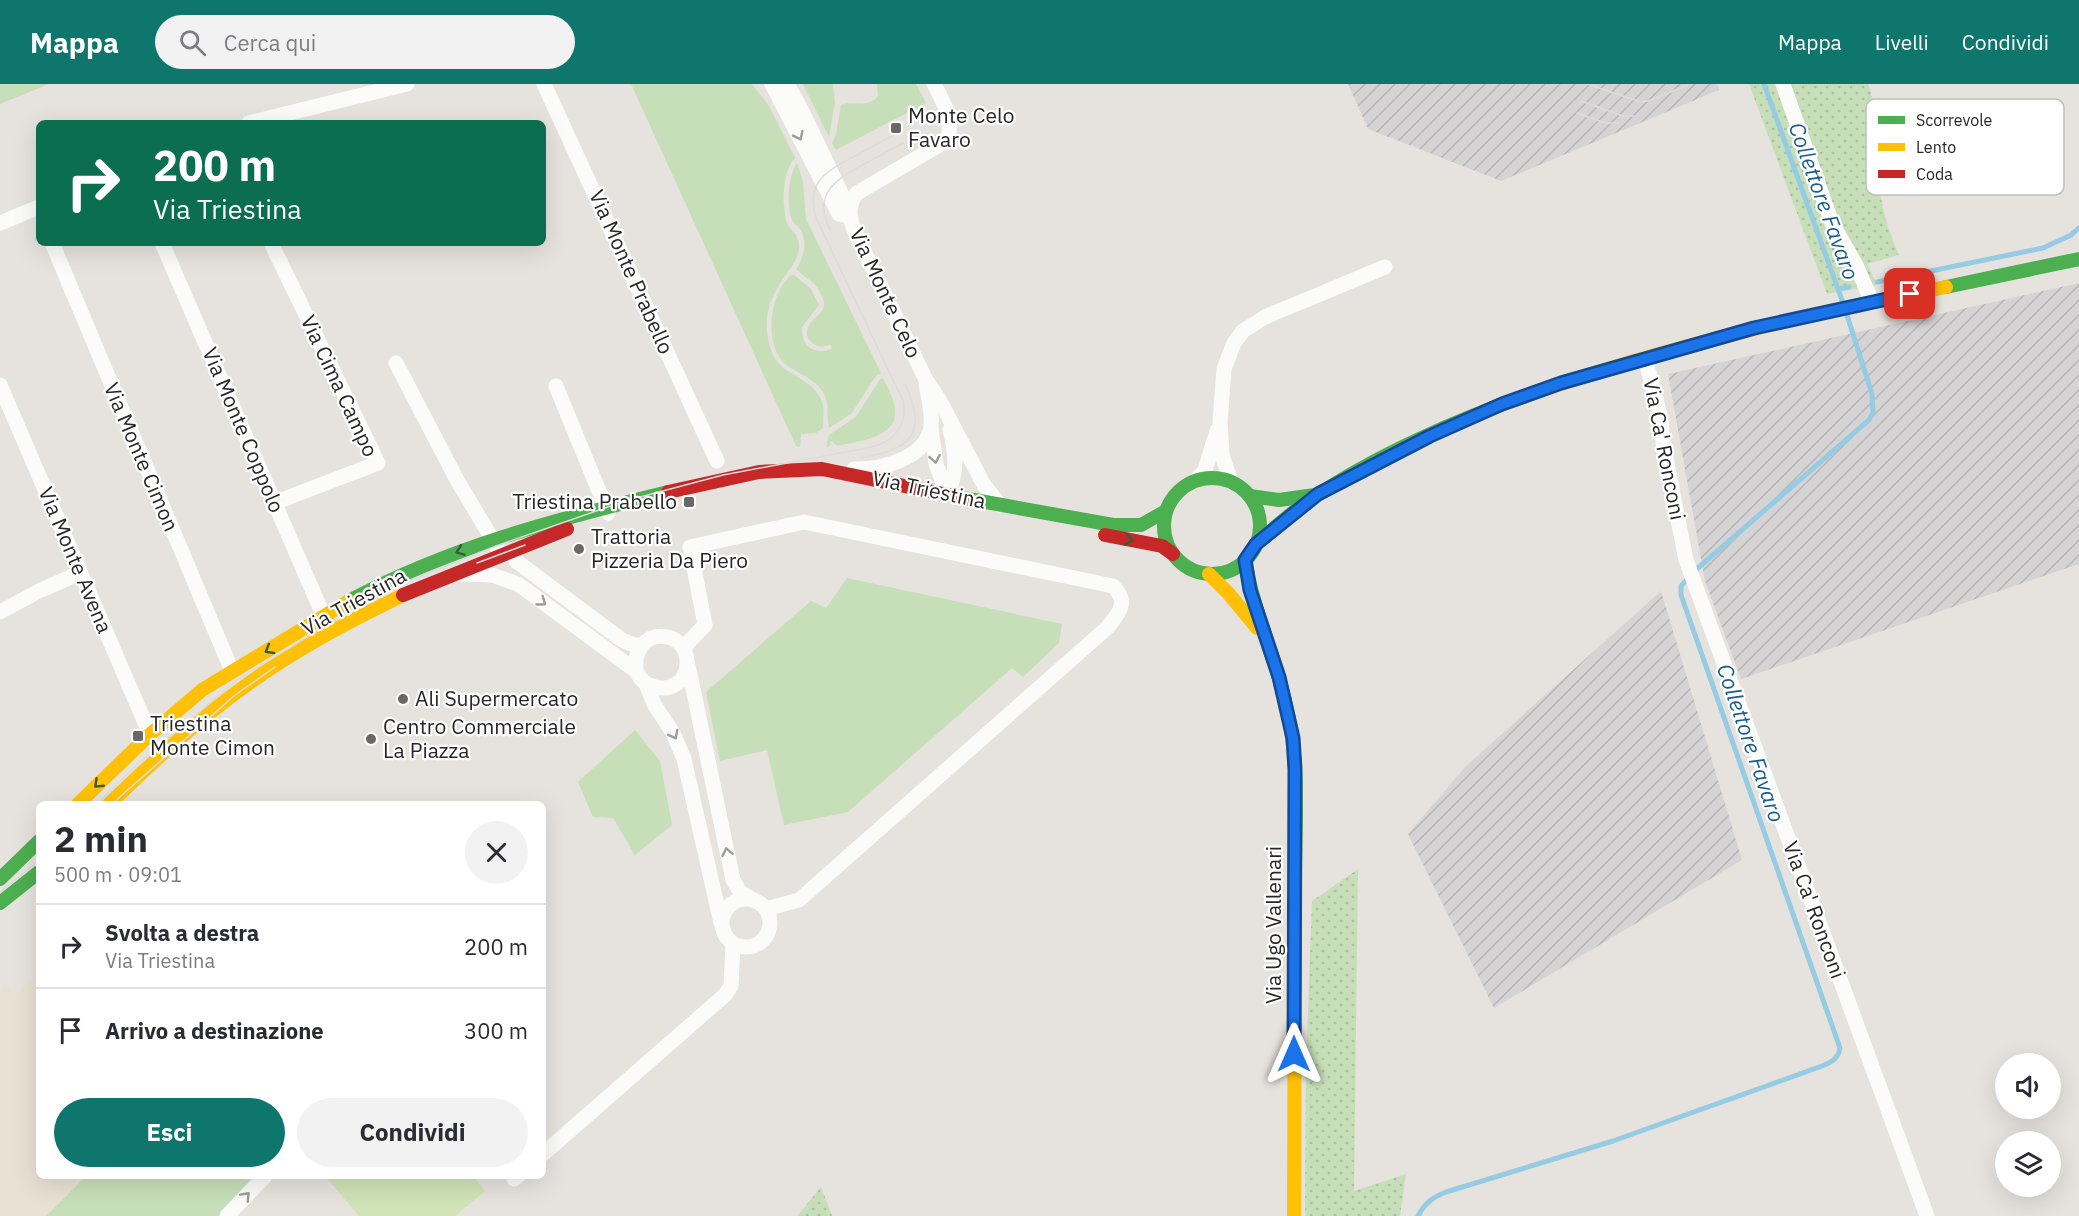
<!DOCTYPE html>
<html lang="it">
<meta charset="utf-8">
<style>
body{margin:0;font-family:"IBM Plex Sans",sans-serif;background:#f2f2f3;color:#2b2b33;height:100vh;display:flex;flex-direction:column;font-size:22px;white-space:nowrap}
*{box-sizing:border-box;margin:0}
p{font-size:20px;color:#7c7c81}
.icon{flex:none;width:33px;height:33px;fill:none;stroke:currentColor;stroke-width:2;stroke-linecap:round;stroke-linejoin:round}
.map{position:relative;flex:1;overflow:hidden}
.drawer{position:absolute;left:36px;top:717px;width:510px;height:378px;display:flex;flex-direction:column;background:#fff;border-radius:9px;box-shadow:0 6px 24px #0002}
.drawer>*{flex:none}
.hud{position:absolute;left:36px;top:36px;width:510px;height:126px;border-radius:9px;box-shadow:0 6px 24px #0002;background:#0b6e4f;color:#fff;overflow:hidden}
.buttons{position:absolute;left:1995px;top:969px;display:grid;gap:12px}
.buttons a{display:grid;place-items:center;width:66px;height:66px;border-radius:50%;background:#fff;box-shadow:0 6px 24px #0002;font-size:30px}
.pin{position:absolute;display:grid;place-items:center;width:51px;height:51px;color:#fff;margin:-26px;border-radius:12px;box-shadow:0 3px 9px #0006}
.me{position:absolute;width:66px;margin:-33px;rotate:0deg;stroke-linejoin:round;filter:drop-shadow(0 0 4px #0008)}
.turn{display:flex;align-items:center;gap:21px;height:126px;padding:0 18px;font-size:27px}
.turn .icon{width:78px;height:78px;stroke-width:2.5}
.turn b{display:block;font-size:42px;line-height:51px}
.round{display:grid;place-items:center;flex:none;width:63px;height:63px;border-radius:32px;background:#f2f2f3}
.headline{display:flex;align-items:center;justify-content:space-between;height:102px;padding:0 18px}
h1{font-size:36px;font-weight:700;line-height:45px}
.action{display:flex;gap:12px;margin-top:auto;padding:12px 18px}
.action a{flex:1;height:69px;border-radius:36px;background:#0f766e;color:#fff;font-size:24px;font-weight:700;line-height:69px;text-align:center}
.action a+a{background:#f2f2f3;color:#2b2b33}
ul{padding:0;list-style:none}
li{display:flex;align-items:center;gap:18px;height:84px;padding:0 18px;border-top:2px solid #e1e1e2}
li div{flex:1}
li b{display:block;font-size:22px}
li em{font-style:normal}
header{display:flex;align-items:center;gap:36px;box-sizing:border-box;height:84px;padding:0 30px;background:#0f766e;color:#fff}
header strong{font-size:28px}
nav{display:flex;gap:33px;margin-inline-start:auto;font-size:21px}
.search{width:420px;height:54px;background:#f2f2f3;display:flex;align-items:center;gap:15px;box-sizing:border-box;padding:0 21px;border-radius:33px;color:#7c7c81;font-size:22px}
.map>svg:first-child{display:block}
</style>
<header>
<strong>Mappa</strong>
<div class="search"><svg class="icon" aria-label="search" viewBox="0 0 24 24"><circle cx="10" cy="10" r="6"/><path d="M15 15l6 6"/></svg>Cerca qui</div>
<nav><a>Mappa</a><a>Livelli</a><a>Condividi</a></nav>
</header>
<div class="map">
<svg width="2079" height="1132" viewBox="0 0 2079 1132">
<defs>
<pattern id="industrial-furrows" width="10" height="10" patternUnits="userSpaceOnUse" patternTransform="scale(1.5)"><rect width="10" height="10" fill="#d6d3d5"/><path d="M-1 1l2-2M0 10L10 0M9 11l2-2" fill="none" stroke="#b8b5b7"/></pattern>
<pattern id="grass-dots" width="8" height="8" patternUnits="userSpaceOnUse" patternTransform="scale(1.5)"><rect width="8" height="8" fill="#c7dfb8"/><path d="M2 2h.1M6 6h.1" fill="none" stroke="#abbf9e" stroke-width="1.8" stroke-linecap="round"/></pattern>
</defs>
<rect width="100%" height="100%" fill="#e6e2de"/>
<g fill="url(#industrial-furrows)">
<path d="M1348 0H1717L1719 6 1501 97 1368 45Z"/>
<path d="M2079 199V480L1741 595 1705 497 1668 290Z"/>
<path d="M1661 507 1742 776 1494 924 1408 750 1465 683Z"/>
</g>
<path fill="#e8e1d3" d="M39 889V1092H85L45 1132H0V905L5 900 16 911Z"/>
<g fill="url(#grass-dots)">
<path d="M1749 0H1868C1881 34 1877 71 1880 107 1883 130 1890 150 1899 171L1867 180 1877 201 1827 210Z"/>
<path d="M1358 785 1354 1107 1406 1090 1400 1132H1305L1306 982 1312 817Z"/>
<path d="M821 1103 832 1132H797Z"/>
</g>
<g fill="#c7dfb8">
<path d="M0 0H49L0 20Z"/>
<path d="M631 0H752L769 22 795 74C782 88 782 118 786 136 789 147 800 149 799 164 798 174 793 181 787 189 769 214 761 235 771 266 779 293 816 292 823 321 824 329 823 337 823 344L816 349 801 350 800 363 796 362Z"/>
<path d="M803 0H833L835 18 829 53Z"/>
<path d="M877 0H916L926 19 836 66 832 59 836 50 841 21C854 16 868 25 878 12Z"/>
<path d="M797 79 803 98 806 135 881 289 876 292 851 330 829 344C826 333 830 320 823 308 812 291 793 289 782 277 764 255 770 207 793 190L811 205 819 221 802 243C801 263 814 271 832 265L831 261C820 264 813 263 807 252 805 228 840 233 815 201 809 195 802 191 796 185 804 173 808 159 800 145 797 141 793 139 791 134 787 119 788 92 797 79Z"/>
<path d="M883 294C887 303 892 311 894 320 903 354 858 357 837 362L832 357 830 358V362L826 363 829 351 856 333 880 295Z"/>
<path d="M847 494 1062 540 1059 559 1023 593 1012 584 848 728 784 741 767 666 720 677 706 608 811 517 826 524Z"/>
<path d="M635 646 660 677 672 741 635 771 613 734 593 733 578 698Z"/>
<path d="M86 1092H259L223 1132H46Z"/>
</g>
<path fill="#d0e3b6" d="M325 1092H473L485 1107 455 1132H359Z"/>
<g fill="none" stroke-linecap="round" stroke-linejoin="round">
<g stroke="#95cbe3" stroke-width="5">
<path d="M1764 0 1843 219"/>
<path d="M1877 198 2043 164 2071 151 2079 144"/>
<path d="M1838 205 1849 203"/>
<path d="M1418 1132C1425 1119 1433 1113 1446 1108L1613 1057 1822 982C1832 978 1838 975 1840 964L1681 511V502L1699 483 1869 336 1873 328 1872 310 1846 228"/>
</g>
<g stroke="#fbfbfa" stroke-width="15">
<path d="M544 0 717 377"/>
<path d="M772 0 839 130 850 132"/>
<path d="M787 0 800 23 845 117 850 120"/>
<path d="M934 0C943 18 956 37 946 57L857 109C847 121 849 134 855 148L925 294 940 317 984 401 1000 421"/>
<path d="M1783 0 1832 139 1856 181 1872 218"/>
<path d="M249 39 407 0"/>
<path d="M0 139 39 123"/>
<path d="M52 159 232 587"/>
<path d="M162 159 324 533"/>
<path d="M271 159 378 379 274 419"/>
<path d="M1645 274 1661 335 1663 359 1686 476 1927 1132"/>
<path d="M396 279 457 396 497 463"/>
<path d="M0 301 146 641 152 649"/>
<path d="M556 302 608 429"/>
<path d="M931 344 936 380 947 410"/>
<path d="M854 385C878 386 922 376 930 347 934 333 928 314 926 300"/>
<path d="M1195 397 1205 386 1217 347"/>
<path d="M1231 398 1222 371 1220 338 1224 285 1234 259 1243 247 1265 233 1385 183"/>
<path d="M947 410C958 389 956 369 950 346"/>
<path d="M518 465 515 471 516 477 622 556C627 558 633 562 639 561 644 560 647 556 651 554 660 551 670 552 678 558 684 563 687 570 687 578 688 621 614 607 642 561"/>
<path d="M461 490 492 491 518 500 636 587"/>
<path d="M0 528 41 506 80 489"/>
<path d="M683 564 705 541 690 463 804 438 1113 502C1129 518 1120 528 1108 543L799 816 766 825"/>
<path d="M688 581 733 796 740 808 753 816"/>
<path d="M646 600 654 620 673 649 684 675 721 839"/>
<circle cx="746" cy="839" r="24"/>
<path d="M543 1070 725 911 731 902 733 860"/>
<path d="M514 1095 518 1092"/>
<path d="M227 1132 265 1092"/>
</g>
<g stroke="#4caf50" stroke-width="14">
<path d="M1946 203 2079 175"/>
<circle cx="1212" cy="442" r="48"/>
<path d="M1250 412 1279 416 1315 411"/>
<path d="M963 414 1113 441H1141L1166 427"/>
<path d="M1256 460C1275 444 1292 427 1313 414 1376 371 1459 335 1531 310"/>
<path d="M1245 476C1253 526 1275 572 1286 621 1300 677 1295 737 1295 794"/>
<path d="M349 517C449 463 558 435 668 408"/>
<path d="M0 795 39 757"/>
<path d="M0 819 39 788"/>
</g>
<g stroke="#ffc107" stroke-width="14">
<path d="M1531 310C1666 263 1806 231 1946 203"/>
<path d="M1209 490 1229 510 1257 544"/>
<path d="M78 720 147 653 202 606 349 517"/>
<path d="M109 720C153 678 198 635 248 600 296 565 350 537 403 511"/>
<path d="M1294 1132 1295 794"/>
</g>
<g stroke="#c62828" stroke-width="14">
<path d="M668 408 759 388 822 385 963 414"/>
<path d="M1105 451 1162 462 1173 470"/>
<path d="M403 511 567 445"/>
</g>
<g stroke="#dddcdd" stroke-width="1.5">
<path d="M1587 0 1641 18 1648 17 1688 1"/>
<path d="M1581 17 1623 32H1636"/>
<path d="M1577 29 1605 39H1619"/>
<path d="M830 146C812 109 836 95 866 79 879 72 891 66 903 59"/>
<path d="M861 374C910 365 929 351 905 300"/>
<path d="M477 479 525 461"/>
<path d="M97 720 139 679 237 596 354 524 396 502 496 462 625 417 723 391 872 363C895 357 908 340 903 317L817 136C803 98 828 86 857 71 871 63 884 56 898 49"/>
<path d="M112 720 235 611 275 583"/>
<path d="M0 808 39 777"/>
</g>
</g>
<defs><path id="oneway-chevron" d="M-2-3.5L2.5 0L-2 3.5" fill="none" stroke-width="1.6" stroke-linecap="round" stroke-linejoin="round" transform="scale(1.5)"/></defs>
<g stroke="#9c9c9b">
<use href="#oneway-chevron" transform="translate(799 52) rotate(64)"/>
<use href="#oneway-chevron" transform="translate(935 375) rotate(80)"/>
<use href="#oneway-chevron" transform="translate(542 518) rotate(36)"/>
<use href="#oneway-chevron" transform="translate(674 651) rotate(63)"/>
<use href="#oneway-chevron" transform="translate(727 768) rotate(-102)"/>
<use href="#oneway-chevron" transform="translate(246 1112) rotate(-47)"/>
</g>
<g stroke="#365d37">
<use href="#oneway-chevron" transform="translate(1129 456) rotate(11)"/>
<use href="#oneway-chevron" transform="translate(460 467) rotate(160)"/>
<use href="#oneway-chevron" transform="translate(269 566) rotate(149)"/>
<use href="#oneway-chevron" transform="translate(98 700) rotate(136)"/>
</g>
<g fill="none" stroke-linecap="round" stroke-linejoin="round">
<defs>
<path id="route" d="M1294 970 1295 685 1293 654 1279 593 1250 506 1245 476 1256 460 1318 410 1430 352 1502 320 1561 299 1754 244 1910 210"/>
</defs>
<use href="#route" stroke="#114b97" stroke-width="15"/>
<use href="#route" stroke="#1a73e8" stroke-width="10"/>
</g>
<g fill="#6a6867" stroke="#fff" stroke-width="2">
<rect x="890" y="38" width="12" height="12" rx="3"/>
<rect x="683" y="412" width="12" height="12" rx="3"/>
<circle cx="579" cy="465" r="6"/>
<circle cx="403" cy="615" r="6"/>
<rect x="132" y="646" width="12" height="12" rx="3"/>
<circle cx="371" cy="655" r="6"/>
</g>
<g text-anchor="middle" stroke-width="4.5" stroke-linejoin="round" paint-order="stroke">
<g font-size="21" fill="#272727" stroke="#fff" text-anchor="start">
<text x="908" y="39">Monte Celo<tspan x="908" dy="24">Favaro</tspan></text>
<text x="677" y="425" text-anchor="end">Triestina Prabello</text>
<text x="591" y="460">Trattoria<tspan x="591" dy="24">Pizzeria Da Piero</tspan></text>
<text x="415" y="622">Ali Supermercato</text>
<text x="150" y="647">Triestina<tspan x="150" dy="24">Monte Cimon</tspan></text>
<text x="383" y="650">Centro Commerciale<tspan x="383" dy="24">La Piazza</tspan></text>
</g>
<g font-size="21" fill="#272727" stroke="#fff">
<text transform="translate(631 188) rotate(66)" y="7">Via Monte Prabello</text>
<text transform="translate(885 209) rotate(65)" y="7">Via Monte Celo</text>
<text transform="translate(339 302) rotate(65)" y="7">Via Cima Campo</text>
<text transform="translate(243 346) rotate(67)" y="7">Via Monte Coppolo</text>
<text transform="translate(1664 365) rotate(79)" y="7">Via Ca' Ronconi</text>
<text transform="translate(141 373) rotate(67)" y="7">Via Monte Cimon</text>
<text transform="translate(929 406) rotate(12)" y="7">Via Triestina</text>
<text transform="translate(75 476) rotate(67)" y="7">Via Monte Avena</text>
<text transform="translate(354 518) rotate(-29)" y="7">Via Triestina</text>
<text transform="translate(1814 826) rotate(70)" y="7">Via Ca' Ronconi</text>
<text transform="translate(1274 841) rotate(-90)" y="7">Via Ugo Vallenari</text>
</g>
<g font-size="22" font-style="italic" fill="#165e8d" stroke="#fff">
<text transform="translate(1824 117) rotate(70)" y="8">Collettore Favaro</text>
<text transform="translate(1751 659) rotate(71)" y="8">Collettore Favaro</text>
</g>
</g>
<rect x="1866" y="15" width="198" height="96" rx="9" fill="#fff" stroke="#bebebe" stroke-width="1.5"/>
<rect x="1878" y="32" width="27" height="8" fill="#4caf50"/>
<rect x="1878" y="59" width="27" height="8" fill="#ffc107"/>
<rect x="1878" y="86" width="27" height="8" fill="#c62828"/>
<g font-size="16" fill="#272727">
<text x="1916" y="42">Scorrevole</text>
<text x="1916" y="69">Lento</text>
<text x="1916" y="96">Coda</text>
</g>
</svg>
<div class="buttons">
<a><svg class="icon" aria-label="sound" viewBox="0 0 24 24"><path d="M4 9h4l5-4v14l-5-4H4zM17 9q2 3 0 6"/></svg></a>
<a><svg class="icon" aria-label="layers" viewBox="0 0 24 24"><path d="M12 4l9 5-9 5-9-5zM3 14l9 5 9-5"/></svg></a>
</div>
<div class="pin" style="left:1910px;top:210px;background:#d93025"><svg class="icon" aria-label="arrive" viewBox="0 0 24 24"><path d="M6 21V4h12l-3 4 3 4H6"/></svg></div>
<svg class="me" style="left:1294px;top:970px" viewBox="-20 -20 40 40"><path d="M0-17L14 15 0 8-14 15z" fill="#1a73e8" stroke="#fff" stroke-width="4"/></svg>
<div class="hud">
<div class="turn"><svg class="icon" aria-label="right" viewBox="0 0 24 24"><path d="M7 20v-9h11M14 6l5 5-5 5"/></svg><div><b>200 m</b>Via Triestina</div></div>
</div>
<section class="drawer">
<div class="headline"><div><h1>2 min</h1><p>500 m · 09:01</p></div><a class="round"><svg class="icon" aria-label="close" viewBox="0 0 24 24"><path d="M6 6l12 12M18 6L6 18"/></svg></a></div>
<ul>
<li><svg class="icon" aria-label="right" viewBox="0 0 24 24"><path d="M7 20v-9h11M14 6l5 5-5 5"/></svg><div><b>Svolta a destra</b><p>Via Triestina</p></div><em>200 m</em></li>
<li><svg class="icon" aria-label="arrive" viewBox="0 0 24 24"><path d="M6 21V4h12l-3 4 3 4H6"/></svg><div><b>Arrivo a destinazione</b></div><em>300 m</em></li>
</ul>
<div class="action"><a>Esci</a><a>Condividi</a></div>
</section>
</div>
